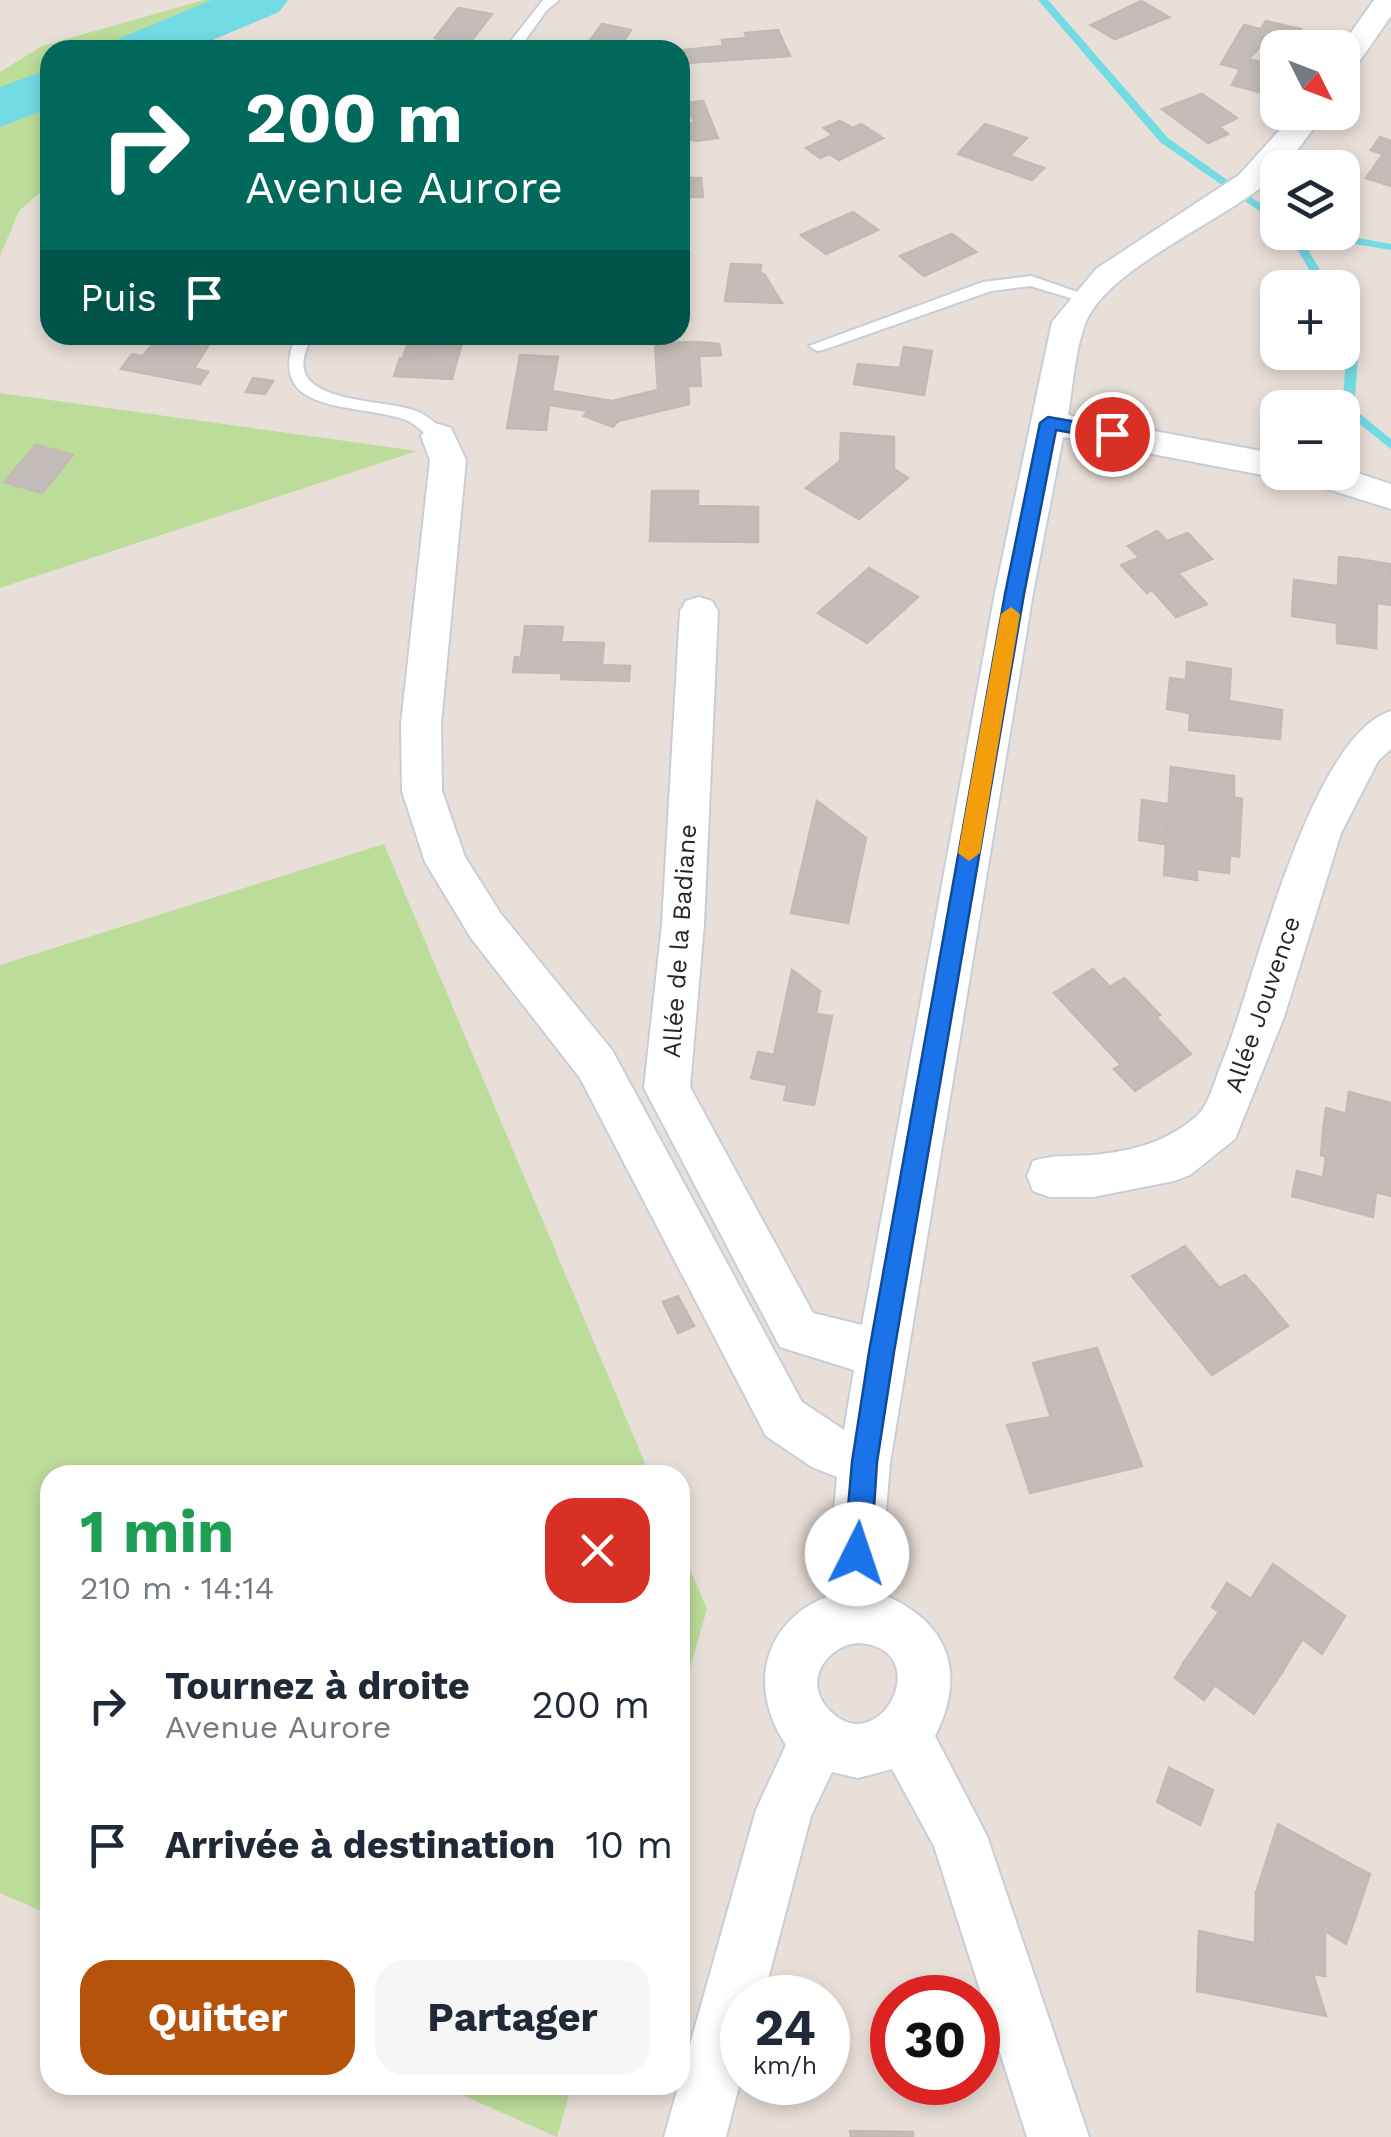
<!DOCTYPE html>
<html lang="fr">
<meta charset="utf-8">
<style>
body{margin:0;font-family:"Work Sans",sans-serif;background:#f6f6f7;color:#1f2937;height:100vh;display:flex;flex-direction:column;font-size:38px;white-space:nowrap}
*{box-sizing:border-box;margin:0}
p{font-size:32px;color:#747a83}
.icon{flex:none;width:55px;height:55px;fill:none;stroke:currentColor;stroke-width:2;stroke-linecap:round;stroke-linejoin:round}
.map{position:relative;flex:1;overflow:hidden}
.drawer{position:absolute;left:40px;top:1465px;width:650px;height:630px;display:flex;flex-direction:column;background:#fff;border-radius:30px;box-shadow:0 5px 15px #0003}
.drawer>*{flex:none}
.banner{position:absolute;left:40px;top:40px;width:650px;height:305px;border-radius:30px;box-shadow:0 5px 15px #0003;background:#00695c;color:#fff;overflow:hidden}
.needle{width:65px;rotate:132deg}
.controls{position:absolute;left:1260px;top:30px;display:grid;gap:20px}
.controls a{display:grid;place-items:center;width:100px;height:100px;border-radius:20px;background:#fff;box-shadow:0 5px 15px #0003;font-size:50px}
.speed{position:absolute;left:720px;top:1975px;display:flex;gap:20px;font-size:50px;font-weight:700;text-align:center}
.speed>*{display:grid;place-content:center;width:130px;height:130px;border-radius:50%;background:#fff;box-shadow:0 5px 15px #0003;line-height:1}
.speed small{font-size:25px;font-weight:400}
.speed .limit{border:15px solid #d22;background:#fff;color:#111}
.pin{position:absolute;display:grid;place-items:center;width:85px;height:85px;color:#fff;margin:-42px;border:5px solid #fff;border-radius:50%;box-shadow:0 2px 10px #0007}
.me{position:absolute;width:110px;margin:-55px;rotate:4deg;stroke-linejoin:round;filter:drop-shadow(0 0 8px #0008)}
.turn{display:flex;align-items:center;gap:35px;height:210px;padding:0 40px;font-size:45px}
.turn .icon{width:130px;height:130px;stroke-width:2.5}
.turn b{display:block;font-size:70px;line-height:85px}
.then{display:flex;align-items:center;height:95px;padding:0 40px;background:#0003;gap:20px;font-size:38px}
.round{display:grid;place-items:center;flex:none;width:105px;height:105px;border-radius:30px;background:#f6f6f7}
.headline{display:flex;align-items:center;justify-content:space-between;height:170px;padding:0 40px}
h1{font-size:60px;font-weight:700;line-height:75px;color:#1e9e55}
.primary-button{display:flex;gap:20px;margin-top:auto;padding:20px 40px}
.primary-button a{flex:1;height:115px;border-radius:30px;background:#b45309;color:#fff;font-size:40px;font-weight:700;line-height:115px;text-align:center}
.primary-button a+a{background:#f6f6f7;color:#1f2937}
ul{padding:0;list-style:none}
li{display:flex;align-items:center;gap:30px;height:140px;padding:0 40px}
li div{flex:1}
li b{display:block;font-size:38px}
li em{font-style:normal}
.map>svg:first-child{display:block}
</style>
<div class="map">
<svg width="1391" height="2137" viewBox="0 0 1391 2137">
<rect width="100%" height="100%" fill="#e9dfd9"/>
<g fill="#bcdc99">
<path d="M204 0H259L202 50H50V184L19 211 0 256V72L42 46Z"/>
<path d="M0 393 417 451 0 588Z"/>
<path d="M384 844 650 1475H50V1915L0 1893V965Z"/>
<path d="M680 1546 707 1609 680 1703Z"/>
<path d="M439 2085H572L557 2137Z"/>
</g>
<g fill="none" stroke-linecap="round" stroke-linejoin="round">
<g fill="#73dbe4" fill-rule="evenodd">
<path d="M1038 0H1048L1168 138 1278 216V224L1160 142Z"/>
<path d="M1287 232H1324L1391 244V250L1299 235 1331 288H1320Z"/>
<path d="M1342 312 1346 313 1360 334 1354 409 1391 439V449L1342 410 1348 334 1342 325Z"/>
</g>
<g fill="#73dbe4" fill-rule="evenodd">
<path d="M212 0H288L279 12 189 50H112L120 38Z"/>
<path d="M50 69V108L0 127V87Z"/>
</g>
</g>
<g fill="#c4bcb9" stroke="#c3bbb3" stroke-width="2.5">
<path d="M1141 1 1169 17 1115 39 1091 25Z"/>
<path d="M458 8 492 14 468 45 435 38Z"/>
<path d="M1266 21 1301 29 1296 38 1261 29Z"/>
<path d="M602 24 631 30 618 50H563L565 46 584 49Z"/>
<path d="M1244 25 1296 38 1291 48 1265 42 1248 59 1278 66V103L1264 100 1267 94 1232 85 1240 69 1221 64Z"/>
<path d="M778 30 782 39 748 43 745 33Z"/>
<path d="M746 38 748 43 782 39 790 56 687 63 683 50 723 46 722 40Z"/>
<path d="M1202 94 1237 118 1219 127 1228 134 1208 143 1162 109Z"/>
<path d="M703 101 718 138 696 141 680 137V124L695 123 684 103Z"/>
<path d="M840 121 853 128 861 124 883 138 839 160 829 154 820 158 806 148 833 135 824 128Z"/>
<path d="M985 124 1006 131 999 140 1019 146 1010 156 1044 168 1032 180 958 154Z"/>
<path d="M1006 131 1027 138 1019 146 999 140Z"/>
<path d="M1380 137 1391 141V186L1366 178 1383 154 1371 150Z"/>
<path d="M680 178H701L703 197H681Z"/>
<path d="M853 212 878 230 826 254 801 235Z"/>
<path d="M952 234 976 252 924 276 900 256Z"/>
<path d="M731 264 761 265 760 273 764 274 782 303 725 301Z"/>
<path d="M159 336 208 346 194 368 208 372 200 384 121 369 132 354 143 356Z"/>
<path d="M429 337 463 339 452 379 394 376 400 358 422 360Z"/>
<path d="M409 339 428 340 422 360 403 358Z"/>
<path d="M697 342 719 344 721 355 699 356 701 386H688L689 404 618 421 613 427 584 416 588 411 549 405 546 430 507 428 520 355 558 357 552 391 612 401 658 390 655 343Z"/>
<path d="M904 347 932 351 924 395 854 384 858 364 900 368Z"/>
<path d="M253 378 273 381 265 394 246 392Z"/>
<path d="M841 433 894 437V469L908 478 859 519 806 488 840 461Z"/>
<path d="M36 445 73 455 42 493 4 482Z"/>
<path d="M652 491H698V506L758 507V542L650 541Z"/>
<path d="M1157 531 1171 545 1139 557 1128 546Z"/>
<path d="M1188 533 1212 559 1178 573 1207 604 1176 617 1152 590 1147 593 1121 565 1171 545 1167 541Z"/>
<path d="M1339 557 1358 559 1357 589 1338 586Z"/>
<path d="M1358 559 1390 564 1391 605 1377 603 1376 648 1337 643V623L1292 616 1294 580 1357 589Z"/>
<path d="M869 568 918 597 867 643 818 613Z"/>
<path d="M525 626 563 627 561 642 604 643 602 665 630 666 629 681 561 679 562 673 513 672 515 657 521 658Z"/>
<path d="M1187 662 1231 669 1229 701 1282 710 1280 739 1189 730 1192 681H1186Z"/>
<path d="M1170 678 1192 681 1190 713 1167 709Z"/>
<path d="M1171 767 1234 776V797L1226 796V813L1241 816 1239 857 1230 855 1229 873 1197 869V880L1164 875Z"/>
<path d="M1226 796 1242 799 1241 816 1226 813Z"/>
<path d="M1142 800 1168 804 1164 844 1139 840Z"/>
<path d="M817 801 866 838 848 923 791 913Z"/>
<path d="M1093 969 1127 1004 1141 995 1160 1015 1156 1017 1191 1054 1135 1091 1114 1069 1121 1065 1054 993Z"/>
<path d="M792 970 820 991 816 1014 832 1016 814 1105 784 1100 787 1085 751 1078 758 1052 774 1055Z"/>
<path d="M1124 978 1141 995 1127 1004 1110 987Z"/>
<path d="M1349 1092 1391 1103V1196L1376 1192 1373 1217 1292 1196 1297 1171 1337 1181 1340 1161 1321 1155 1323 1131 1343 1136Z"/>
<path d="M1326 1108 1347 1114 1343 1136 1323 1131Z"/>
<path d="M1326 1157 1340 1161 1337 1181 1323 1178Z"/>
<path d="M1185 1246 1236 1308 1262 1294 1288 1326 1212 1375 1132 1276Z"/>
<path d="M1245 1275 1262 1294 1236 1308 1219 1288Z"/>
<path d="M678 1296 694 1326 678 1333 663 1302Z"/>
<path d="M1097 1348 1142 1466 1030 1493 1015 1447 1058 1439 1033 1363Z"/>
<path d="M1051 1417 1058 1439 1015 1447 1007 1425Z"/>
<path d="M1273 1564 1345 1616 1322 1654 1287 1627 1275 1646 1291 1657 1283 1671 1267 1659 1239 1703 1184 1662 1219 1612 1235 1624Z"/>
<path d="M1227 1583 1251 1599 1235 1624 1212 1607Z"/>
<path d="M1287 1627 1302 1640 1291 1657 1275 1646Z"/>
<path d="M1267 1659 1283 1671 1254 1714 1239 1703Z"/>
<path d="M1184 1662 1215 1685 1204 1700 1175 1678Z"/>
<path d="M1169 1768 1184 1775 1170 1809 1157 1802Z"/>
<path d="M1184 1775 1213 1790 1200 1825 1170 1809Z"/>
<path d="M1278 1824 1349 1863 1340 1890 1361 1901 1346 1944 1313 1924V1974L1326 2016 1197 1991 1199 1931 1268 1946 1269 1899 1256 1893Z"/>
<path d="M1349 1863 1370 1874 1361 1901 1340 1890Z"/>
<path d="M1256 1893 1269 1899 1268 1946 1255 1943Z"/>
<path d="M1313 1924 1325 1932V1976L1313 1974Z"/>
<path d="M850 2131 913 2132V2137H851Z"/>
</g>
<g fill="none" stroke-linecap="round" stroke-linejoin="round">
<defs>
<g id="service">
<path d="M543 0H559L547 10 518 50H504Z"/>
<path d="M1031 276 1092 297 1084 302 1030 286 991 291 823 350 817 351 809 346 983 282Z"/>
<path d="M296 335H312C308 347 300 359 305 373 316 402 387 401 413 410 426 414 436 423 445 432V440C429 443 421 426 406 420 358 402 263 417 296 335Z"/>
</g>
<g id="minor">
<path d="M1374 0H1391V16L1352 72 1342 75 1340 48Z"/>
<path d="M1296 112H1326L1286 165 1278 168V173C1230 220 1108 265 1085 324 1075 351 1073 386 1068 415L1278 454V472H1292L1278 478 1063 437 1033 593 890 1463 879 1593C947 1619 968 1671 935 1736L987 1836 1089 2137H1027L934 1846 892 1769 858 1778 832 1772 811 1816 763 1998H742V2074L726 2137H664L756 1810 786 1745C748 1689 762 1623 826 1597L837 1477 812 1467 766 1436 580 1078 471 938 425 862 402 791 401 724 430 460 421 436 427 428 439 424 451 428 466 460 441 724 442 791 465 857 501 914 612 1050 802 1402 844 1430 854 1370 780 1347 644 1088 662 924 680 611 686 601 699 597 712 601 718 611 704 924 690 1087 813 1313 862 1325 995 593 1052 322 1096 269 1239 175ZM858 1643C941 1648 876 1770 825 1705 804 1678 829 1645 858 1643Z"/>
<path d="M1342 468 1391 484V509L1302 481 1297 472H1342Z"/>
<path d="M1391 711V749L1378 761 1341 833 1284 1017 1235 1139 1190 1175 1174 1181 1093 1197H1050L1033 1191 1027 1176 1033 1161C1054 1154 1072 1157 1093 1155 1133 1151 1168 1142 1198 1115 1210 1103 1216 1076 1223 1060 1255 981 1309 737 1391 711Z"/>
</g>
</defs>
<use href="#service" stroke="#c8ced8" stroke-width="4"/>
<use href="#minor" stroke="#c8ced8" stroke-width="4"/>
<use href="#service" fill="#fff" fill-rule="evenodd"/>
<use href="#minor" fill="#fff" fill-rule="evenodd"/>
</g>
<path fill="#1a73e8" stroke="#114b97" stroke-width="2.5" d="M1048 417 1112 428 1120 434 1112 440 1056 430 1024 594 894 1352 877 1462 871 1554 867 1564 857 1568 848 1564 844 1554 852 1462 869 1352 1005 594 1040 423Z"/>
<path fill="#f59e0b" d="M1011 607 1020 614 980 853 969 861 958 853 1001 614Z"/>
<g text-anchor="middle" stroke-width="8" stroke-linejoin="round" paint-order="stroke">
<g font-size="25" fill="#272727" stroke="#fff">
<text transform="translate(679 941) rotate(-86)" y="9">Allée de la Badiane</text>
<text transform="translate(1262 1004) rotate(-71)" y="9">Allée Jouvence</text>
</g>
</g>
</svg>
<div class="controls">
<a><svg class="needle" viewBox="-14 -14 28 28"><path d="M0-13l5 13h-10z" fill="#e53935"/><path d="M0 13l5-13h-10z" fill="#747a83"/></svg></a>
<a><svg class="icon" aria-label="layers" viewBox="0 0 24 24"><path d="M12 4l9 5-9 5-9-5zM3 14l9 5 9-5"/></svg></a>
<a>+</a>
<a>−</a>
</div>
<div class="speed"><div>24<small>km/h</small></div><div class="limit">30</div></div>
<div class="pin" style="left:1112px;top:434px;background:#d93025"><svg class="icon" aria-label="arrive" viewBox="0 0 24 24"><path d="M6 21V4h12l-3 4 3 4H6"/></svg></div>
<svg class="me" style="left:857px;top:1554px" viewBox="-20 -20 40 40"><circle r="19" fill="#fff"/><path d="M0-13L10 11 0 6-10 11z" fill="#1a73e8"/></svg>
<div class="banner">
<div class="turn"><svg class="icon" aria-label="right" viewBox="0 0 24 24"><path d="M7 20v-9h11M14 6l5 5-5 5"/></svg><div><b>200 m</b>Avenue Aurore</div></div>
<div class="then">Puis<svg class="icon" aria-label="arrive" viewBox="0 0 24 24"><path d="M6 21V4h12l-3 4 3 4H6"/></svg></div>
</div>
<section class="drawer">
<div class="headline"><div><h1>1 min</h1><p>210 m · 14:14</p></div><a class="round" style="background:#d93025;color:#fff"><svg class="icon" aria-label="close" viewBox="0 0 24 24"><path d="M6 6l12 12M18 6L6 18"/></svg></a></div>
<ul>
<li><svg class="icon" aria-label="right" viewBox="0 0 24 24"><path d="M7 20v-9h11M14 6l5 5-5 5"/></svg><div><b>Tournez à droite</b><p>Avenue Aurore</p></div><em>200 m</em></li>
<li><svg class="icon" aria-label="arrive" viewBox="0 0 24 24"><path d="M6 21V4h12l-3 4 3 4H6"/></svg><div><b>Arrivée à destination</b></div><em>10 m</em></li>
</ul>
<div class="primary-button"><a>Quitter</a><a>Partager</a></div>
</section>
</div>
